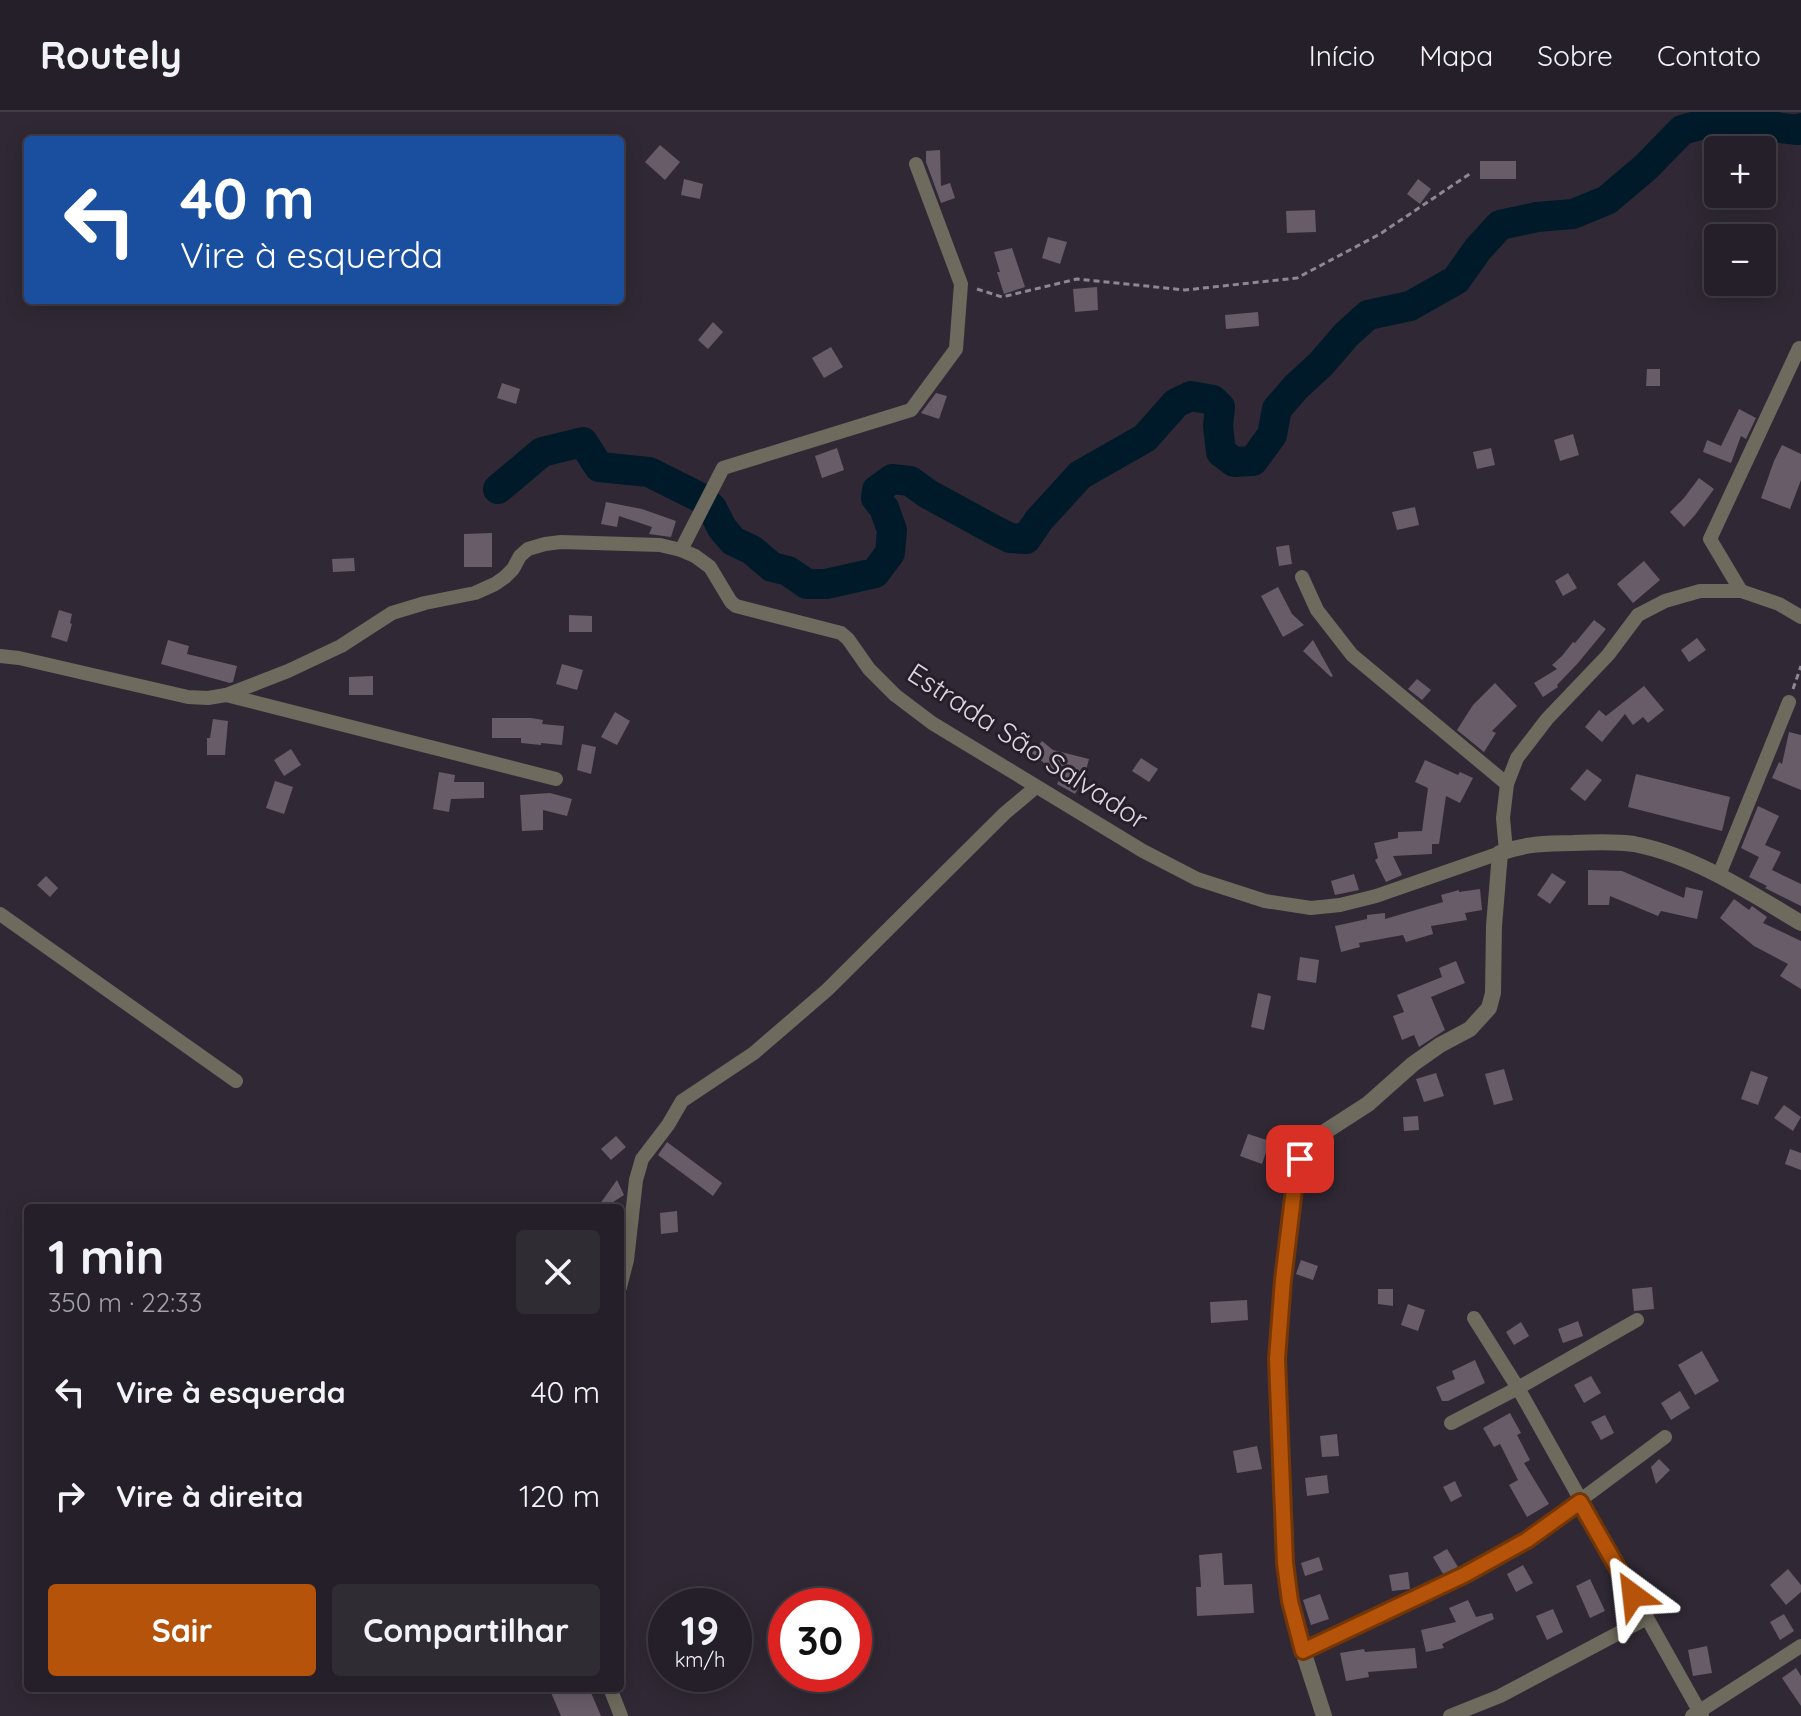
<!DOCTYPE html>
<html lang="pt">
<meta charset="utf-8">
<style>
body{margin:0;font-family:Quicksand,sans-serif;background:#302c34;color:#f1f3f6;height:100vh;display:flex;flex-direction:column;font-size:30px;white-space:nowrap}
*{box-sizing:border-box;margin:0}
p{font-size:26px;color:#a3a2a8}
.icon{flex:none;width:44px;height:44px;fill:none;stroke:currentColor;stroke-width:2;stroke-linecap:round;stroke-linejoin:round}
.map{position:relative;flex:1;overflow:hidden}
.drawer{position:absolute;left:24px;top:1092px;width:600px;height:488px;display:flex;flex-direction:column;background:#241f28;border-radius:8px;box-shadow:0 4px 20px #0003,0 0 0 2px #413d45}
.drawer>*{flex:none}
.banner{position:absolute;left:24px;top:24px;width:600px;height:168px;border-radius:8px;box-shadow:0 4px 20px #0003,0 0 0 2px #413d45;background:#1a4fa0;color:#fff;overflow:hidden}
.fabs{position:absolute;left:1704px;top:24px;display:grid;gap:16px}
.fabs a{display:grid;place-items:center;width:72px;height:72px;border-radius:8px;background:#241f28;box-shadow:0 4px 20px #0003,0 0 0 2px #413d45;font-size:40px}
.speed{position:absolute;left:648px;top:1476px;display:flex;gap:16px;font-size:40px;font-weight:700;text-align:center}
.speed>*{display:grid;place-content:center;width:104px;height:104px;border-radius:50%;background:#241f28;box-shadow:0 4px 20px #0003,0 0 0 2px #413d45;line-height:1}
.speed small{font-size:20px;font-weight:400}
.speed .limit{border:12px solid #d22;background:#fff;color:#111}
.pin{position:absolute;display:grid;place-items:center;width:68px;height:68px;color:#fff;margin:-34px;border-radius:16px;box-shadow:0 4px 12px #0006}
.me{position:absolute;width:88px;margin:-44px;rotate:330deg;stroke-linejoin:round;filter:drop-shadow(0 0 6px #0008)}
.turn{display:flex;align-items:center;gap:28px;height:168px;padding:0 24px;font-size:36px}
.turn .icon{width:104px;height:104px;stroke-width:2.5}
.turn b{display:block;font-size:56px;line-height:68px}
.round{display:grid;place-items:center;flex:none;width:84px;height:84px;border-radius:8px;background:#302c34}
.head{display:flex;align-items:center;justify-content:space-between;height:136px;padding:0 24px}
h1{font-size:48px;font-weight:700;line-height:60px}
.action{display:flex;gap:16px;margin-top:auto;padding:16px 24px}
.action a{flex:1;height:92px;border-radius:8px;background:#b45309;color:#fff;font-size:32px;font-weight:700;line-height:92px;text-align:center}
.action a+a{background:#302c34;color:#f1f3f6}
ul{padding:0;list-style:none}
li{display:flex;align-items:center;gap:24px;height:104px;padding:0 24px}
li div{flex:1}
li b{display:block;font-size:30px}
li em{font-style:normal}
header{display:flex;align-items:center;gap:48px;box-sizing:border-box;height:112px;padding:0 40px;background:#241f28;border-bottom:2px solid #413d45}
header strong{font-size:38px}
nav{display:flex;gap:44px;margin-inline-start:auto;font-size:28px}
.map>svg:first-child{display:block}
</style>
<header>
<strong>Routely</strong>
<nav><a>Início</a><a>Mapa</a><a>Sobre</a><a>Contato</a></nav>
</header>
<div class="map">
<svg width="1801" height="1604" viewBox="0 0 1801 1604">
<rect width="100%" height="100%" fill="#302935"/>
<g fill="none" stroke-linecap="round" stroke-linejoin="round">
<path stroke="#001a29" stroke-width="30" d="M498 377 542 340 583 330 599 355 649 360 701 386 712 396 722 416 733 429 752 438 772 455 788 459 807 472H826L875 461 890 441 892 418 884 396 876 386 877 378 892 367 910 369 928 382 996 419 1010 426 1026 427 1039 408 1080 363 1145 326 1176 291 1191 284 1213 288 1220 295 1218 314 1221 340 1234 350 1253 349 1272 323 1277 297 1296 275 1321 252 1346 223 1368 203 1410 194 1456 168 1478 137 1500 113 1537 105 1573 102 1607 88 1646 55 1682 18 1717 8H1751L1781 16 1798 18 1801 16"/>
</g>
<g fill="#685c68">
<path d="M660 33 680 50 665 68 645 50Z"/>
<path d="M940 38 941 74 950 71 955 86 941 91 926 50V39Z"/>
<rect x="1480" y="49" width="36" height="18"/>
<path d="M684 67 703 72 700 87 681 83Z"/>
<path d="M1418 67 1431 77 1420 92 1407 82Z"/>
<path d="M1315 98 1316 120 1287 121 1286 99Z"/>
<path d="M1048 125 1067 130 1060 152 1042 146Z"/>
<path d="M1012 136 1025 175 1004 182 997 160H1000L994 140Z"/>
<path d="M1097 175 1098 198 1075 200 1073 177Z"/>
<path d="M1258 200 1259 214 1226 217 1225 203Z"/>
<path d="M713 210 723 220 708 237 698 228Z"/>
<path d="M831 235 843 255 824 266 812 246Z"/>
<path d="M1647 257H1660V274H1646Z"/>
<path d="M502 271 520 277 516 292 497 286Z"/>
<path d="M936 281 947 284 939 307 921 301Z"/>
<path d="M1739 297 1756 306 1746 327 1741 324 1731 351 1703 340 1707 328 1721 334Z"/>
<path d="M1573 322 1579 343 1560 349 1554 328Z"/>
<path d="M1782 333 1801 342V368L1790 397 1761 386 1774 349Z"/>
<path d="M837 336 844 358 822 366 815 344Z"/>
<path d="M1491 336 1495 353 1477 357 1473 340Z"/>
<path d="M1699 366 1714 377 1695 403 1684 415 1670 400 1684 386Z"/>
<path d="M606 390 642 397 676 409 671 425 649 422 652 415 619 404 617 415 601 412Z"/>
<path d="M1415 395 1419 413 1397 418 1392 400Z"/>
<path d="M492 421V455H464V422Z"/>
<path d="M1289 433 1292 452 1279 454 1276 435Z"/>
<path d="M354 446 355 459 333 460 332 447Z"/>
<path d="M1644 449 1660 468 1633 491 1617 472Z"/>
<path d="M1568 461 1577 476 1563 484 1555 469Z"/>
<path d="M1278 475 1292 502 1304 513 1283 525 1261 484Z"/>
<path d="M59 498 72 502 70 511 72 512 67 530 51 525Z"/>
<path d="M569 503 592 504V520H569Z"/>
<path d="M1594 508 1606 517 1578 551 1557 573 1558 575 1543 585 1534 571 1557 557 1552 553 1562 544 1573 530 1575 531Z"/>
<path d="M1697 526 1706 538 1689 550 1681 538Z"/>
<path d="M168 528 189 534 187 542 237 554 233 570 230 571 161 552Z"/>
<path d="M1313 528 1333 564 1331 565 1303 539Z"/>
<path d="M562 552 583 558 577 578 556 572Z"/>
<path d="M373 564V583H349V565Z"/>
<path d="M1417 567 1431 578 1422 588 1408 577Z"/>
<path d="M1495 571 1517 594 1492 619 1496 621 1484 640 1457 618 1473 593Z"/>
<path d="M1644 574 1664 598 1648 611 1643 605 1633 613 1625 602 1602 630 1585 615 1599 598 1606 604Z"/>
<path d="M615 600 630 609 617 633 601 625Z"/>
<path d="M492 606H531L543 608 542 612 564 614 562 633 541 631V633L521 631V626H492Z"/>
<path d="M213 607 228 609 225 643H207V626H210Z"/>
<path d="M1789 620 1801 623V678L1772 666 1779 650 1782 652Z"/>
<path d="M1042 629 1053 638 1089 647 1084 666 1075 682 1057 672 1061 665 1032 641Z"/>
<path d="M582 632 596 635 591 662 577 658Z"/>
<path d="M291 637 301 653 284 664 274 648Z"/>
<path d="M1141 646 1158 657 1149 670 1132 659Z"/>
<path d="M1425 648 1458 663 1460 660 1473 666 1460 691 1446 684 1439 732H1432V742L1393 744 1402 763 1386 770 1375 748 1378 746 1374 731 1398 726V720L1422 719 1428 676 1415 670Z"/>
<path d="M1587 657 1602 668 1585 689 1570 677Z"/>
<path d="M439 660 455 663 454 670H484V686L451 687 449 700 433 697Z"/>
<path d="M1636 662 1730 685 1722 719 1628 695Z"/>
<path d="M275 669 293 675 284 702 266 696Z"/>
<path d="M550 681 572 687 567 704 543 698V718L522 719 520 683Z"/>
<path d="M1758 694 1779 704 1765 733 1781 740 1772 758 1801 772V794L1765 776 1767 774 1749 765 1759 745 1741 736Z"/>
<path d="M1588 758 1622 759 1684 786 1686 775 1703 779 1697 807 1661 799 1658 804 1610 784 1609 793H1588Z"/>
<path d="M1552 761 1566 770 1550 792 1537 783Z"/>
<path d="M1354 762 1359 778 1335 783 1331 769Z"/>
<path d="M46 764 58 776 50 785 37 773Z"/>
<path d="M1480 777 1482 798 1465 801 1467 808 1431 814 1433 822 1406 830 1403 823 1359 831 1360 835 1341 840 1335 814 1367 807V803L1385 801V807L1443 790 1441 783 1459 778V780Z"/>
<path d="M1734 787 1749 798 1752 794 1767 805 1763 811 1801 829V877L1780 864 1788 852 1754 834 1720 806Z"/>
<path d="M1300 845 1319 848 1316 871 1297 868Z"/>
<path d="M1456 849 1465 871 1431 885 1445 918 1419 935 1414 923 1402 928 1393 904 1404 900 1397 883 1442 865 1439 856Z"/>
<path d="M1258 881 1271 884 1264 918 1251 915Z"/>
<path d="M1504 957 1513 988 1494 993 1485 962Z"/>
<path d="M1751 959 1768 965 1758 993 1741 987Z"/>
<path d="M1436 961 1444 984 1424 990 1416 967Z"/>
<path d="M1784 993 1801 1005 1793 1019 1774 1006Z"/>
<path d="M1418 1004 1419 1018 1404 1019 1403 1005Z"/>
<path d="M1248 1022 1270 1029 1262 1052 1240 1044Z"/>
<path d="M616 1024 626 1035 611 1048 601 1037Z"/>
<path d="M667 1030 722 1071 713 1084 658 1043Z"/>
<path d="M1790 1037 1801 1041V1058L1785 1052Z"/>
<path d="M617 1068 624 1083 604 1096H597Z"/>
<path d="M677 1099 678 1120 661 1122 660 1101Z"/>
<path d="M1301 1148 1318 1154 1313 1168 1296 1162Z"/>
<path d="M1652 1175 1654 1197 1634 1199 1632 1177Z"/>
<path d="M1378 1177H1393V1194L1378 1192Z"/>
<path d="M1247 1188 1248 1208 1211 1211 1210 1190Z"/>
<path d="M1408 1192 1425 1198 1418 1219 1401 1213Z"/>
<path d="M1578 1209 1583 1224 1563 1231 1558 1217Z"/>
<path d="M1521 1210 1529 1224 1514 1233 1506 1220Z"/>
<path d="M1702 1239 1719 1269 1695 1283 1678 1253Z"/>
<path d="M1475 1248 1485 1271 1448 1289H1442L1436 1275 1455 1267 1452 1259Z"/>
<path d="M1591 1264 1601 1281 1584 1291 1574 1273Z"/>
<path d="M1680 1279 1690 1296 1671 1308 1661 1291Z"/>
<path d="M1510 1301 1521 1321 1517 1323 1530 1348 1524 1351 1549 1392 1527 1405 1509 1373 1518 1368 1500 1332 1494 1335 1483 1316Z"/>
<path d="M1605 1303 1614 1321 1601 1328 1591 1310Z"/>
<path d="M1337 1322 1339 1344 1322 1345 1320 1324Z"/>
<path d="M1257 1334 1262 1357 1237 1361 1233 1339Z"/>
<path d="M1659 1347 1670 1358 1656 1372 1651 1355Z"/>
<path d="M1327 1363 1329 1381 1307 1384 1305 1366Z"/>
<path d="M1455 1369 1462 1384 1451 1390 1443 1375Z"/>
<path d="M1447 1437 1458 1455 1443 1462 1433 1445Z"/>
<path d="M1222 1441 1224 1473 1252 1472 1254 1501 1197 1504 1196 1475H1201L1199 1443Z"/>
<path d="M1319 1445 1323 1458 1305 1464 1301 1451Z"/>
<path d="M1523 1453 1533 1471 1516 1480 1507 1462Z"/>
<path d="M1788 1457 1801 1473V1480L1786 1493 1770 1473Z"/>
<path d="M1408 1460 1410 1477 1392 1479 1389 1463Z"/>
<path d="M1590 1467 1605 1499 1590 1506 1576 1474Z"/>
<path d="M1320 1482 1329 1507 1311 1513 1303 1488Z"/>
<path d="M1468 1488 1476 1505 1492 1501 1494 1507 1442 1532 1444 1536 1426 1540 1421 1518 1456 1510 1449 1496Z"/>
<path d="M1553 1497 1563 1520 1547 1528 1536 1504Z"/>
<path d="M1784 1502 1794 1519 1780 1528 1770 1510Z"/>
<path d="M1707 1534 1712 1561 1693 1564 1688 1538Z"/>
<path d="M1415 1536 1417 1556 1368 1560 1369 1565 1346 1569 1340 1541 1364 1537 1365 1540Z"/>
<path d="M1796 1556 1801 1564V1594L1782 1566Z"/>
<path d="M549 1576H589L601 1604H561Z"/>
</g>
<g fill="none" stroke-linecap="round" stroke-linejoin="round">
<g stroke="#8e8892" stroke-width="3" stroke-dasharray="6 4" stroke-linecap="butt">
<path d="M977 177 1002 185 1077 167 1185 178 1297 166 1380 122 1471 61"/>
<path d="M1793 577 1801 554"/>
</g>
<g stroke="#6e6a5d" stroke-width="14">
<path d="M681 438 723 356 911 298 956 237 961 172 916 52"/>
<path d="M1302 465 1317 498 1352 543 1507 672"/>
<path d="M1741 479 1710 427 1799 236"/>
<path d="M0 544 19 546 188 585 208 586 226 583 288 559 341 534 392 501 425 491 475 481 495 472 505 465 513 457 520 444 528 437 545 432 561 430 660 433 681 438 695 444 710 455 731 490 736 494 841 521 848 527 869 557 895 583 932 611 1143 739 1197 767 1265 789 1311 796 1340 793 1376 784 1500 741"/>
<path d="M226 583 556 667"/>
<path d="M1506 739 1503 706 1507 672 1517 646 1547 607 1608 543 1638 503 1665 489 1700 479H1741L1779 492 1801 505"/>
<path d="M1719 763 1789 590"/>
<path d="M0 802 236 969"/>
<path d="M620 1175 627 1148 636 1068 642 1047 668 1013 682 989 754 941 827 878 1005 701 1036 675"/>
<path d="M1474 1206 1518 1276 1702 1604"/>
<path d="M1451 1311 1518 1276 1637 1208"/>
<path d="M1303 1539 1464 1463 1527 1428 1665 1325"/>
<path d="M610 1576 621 1604"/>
<path d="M1450 1604 1500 1584 1647 1506"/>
<path d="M1692 1604 1801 1534"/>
</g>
<path stroke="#6e6a5d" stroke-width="16" d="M1324 1604 1303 1539 1290 1489 1285 1451 1277 1247 1283 1168 1295 1069 1300 1047 1307 1036 1323 1021 1368 992 1413 952 1440 933 1470 917 1489 896 1493 881 1494 814 1500 741C1524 732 1547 731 1573 731 1593 730 1614 729 1634 732 1695 744 1749 780 1801 811"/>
</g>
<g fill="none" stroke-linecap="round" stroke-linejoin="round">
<defs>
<path id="route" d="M1300 1047 1295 1069 1283 1168 1277 1247 1285 1451 1290 1489 1303 1539 1464 1463 1527 1428 1580 1390 1633 1483"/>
</defs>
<use href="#route" stroke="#753606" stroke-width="20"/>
<use href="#route" stroke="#b45309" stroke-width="14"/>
</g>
<g text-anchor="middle" stroke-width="6" stroke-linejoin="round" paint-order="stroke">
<g font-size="28" fill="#dcd7df" stroke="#261f2b">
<text transform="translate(1028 634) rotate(33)" y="10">Estrada São Salvador</text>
</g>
</g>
</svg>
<div class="fabs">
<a>+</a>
<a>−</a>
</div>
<div class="speed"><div>19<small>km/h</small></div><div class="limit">30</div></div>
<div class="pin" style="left:1300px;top:1047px;background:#d93025"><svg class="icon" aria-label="arrive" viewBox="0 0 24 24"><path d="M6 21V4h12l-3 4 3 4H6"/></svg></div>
<svg class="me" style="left:1633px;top:1483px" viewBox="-20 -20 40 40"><path d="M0-17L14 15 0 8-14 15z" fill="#b45309" stroke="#fff" stroke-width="4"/></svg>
<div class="banner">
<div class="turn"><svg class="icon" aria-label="left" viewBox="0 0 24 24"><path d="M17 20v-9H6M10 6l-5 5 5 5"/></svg><div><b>40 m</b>Vire à esquerda</div></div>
</div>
<section class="drawer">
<div class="head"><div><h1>1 min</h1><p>350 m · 22:33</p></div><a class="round"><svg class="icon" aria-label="close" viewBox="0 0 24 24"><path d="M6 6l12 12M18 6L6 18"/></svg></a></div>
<ul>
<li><svg class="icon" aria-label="left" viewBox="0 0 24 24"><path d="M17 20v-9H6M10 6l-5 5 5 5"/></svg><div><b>Vire à esquerda</b></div><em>40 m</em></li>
<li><svg class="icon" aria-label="right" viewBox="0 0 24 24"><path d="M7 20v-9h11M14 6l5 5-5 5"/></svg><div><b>Vire à direita</b></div><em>120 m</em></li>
</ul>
<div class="action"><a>Sair</a><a>Compartilhar</a></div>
</section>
</div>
